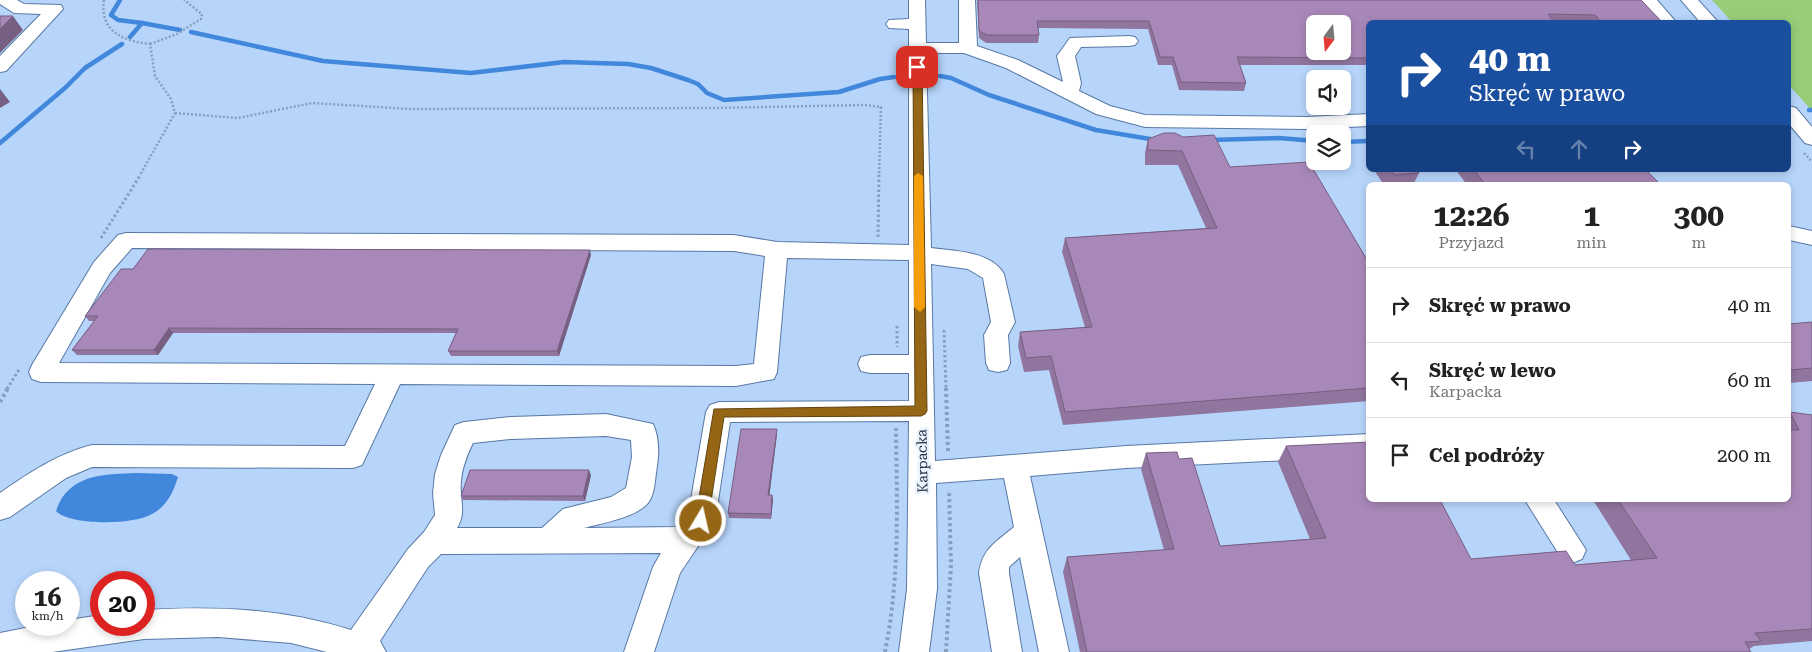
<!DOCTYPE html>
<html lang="pl">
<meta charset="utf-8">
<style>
:root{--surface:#fff;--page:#f6f6f6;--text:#222;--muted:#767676;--line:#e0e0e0}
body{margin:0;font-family:"Roboto Serif",serif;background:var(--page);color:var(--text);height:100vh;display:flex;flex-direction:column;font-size:19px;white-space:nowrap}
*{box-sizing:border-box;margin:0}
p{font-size:16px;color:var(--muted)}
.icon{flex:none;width:28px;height:28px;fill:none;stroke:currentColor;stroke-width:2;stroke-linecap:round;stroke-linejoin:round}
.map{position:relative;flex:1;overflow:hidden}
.panel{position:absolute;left:1366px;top:182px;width:425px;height:320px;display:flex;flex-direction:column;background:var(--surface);border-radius:8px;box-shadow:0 2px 8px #0003}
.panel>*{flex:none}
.guide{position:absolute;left:1366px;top:20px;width:425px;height:152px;border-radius:8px;box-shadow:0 2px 8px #0003;background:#1a4fa0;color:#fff;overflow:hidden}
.needle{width:32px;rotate:196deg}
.buttons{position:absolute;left:1306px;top:15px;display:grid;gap:10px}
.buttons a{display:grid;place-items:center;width:45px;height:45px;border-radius:8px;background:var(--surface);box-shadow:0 2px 8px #0003;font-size:25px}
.speed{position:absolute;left:15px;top:571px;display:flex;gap:10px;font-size:25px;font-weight:700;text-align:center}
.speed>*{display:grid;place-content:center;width:65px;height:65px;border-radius:50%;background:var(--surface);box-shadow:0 2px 8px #0003;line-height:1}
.speed small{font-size:12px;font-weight:400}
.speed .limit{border:8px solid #d22;background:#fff;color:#111}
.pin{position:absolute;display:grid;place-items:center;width:42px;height:42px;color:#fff;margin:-21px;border-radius:10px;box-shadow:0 2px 8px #0006}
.me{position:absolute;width:55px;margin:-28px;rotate:9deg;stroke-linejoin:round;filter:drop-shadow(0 0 4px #0008)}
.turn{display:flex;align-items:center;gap:18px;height:105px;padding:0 20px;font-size:22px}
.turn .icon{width:65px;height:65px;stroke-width:2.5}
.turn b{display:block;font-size:35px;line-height:42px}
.lanes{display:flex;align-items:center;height:48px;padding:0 20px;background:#0003;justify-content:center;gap:25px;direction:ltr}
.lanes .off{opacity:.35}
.eta{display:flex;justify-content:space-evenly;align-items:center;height:85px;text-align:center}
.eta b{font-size:30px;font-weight:700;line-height:35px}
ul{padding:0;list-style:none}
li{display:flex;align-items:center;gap:15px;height:75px;padding:0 20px;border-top:1px solid var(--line)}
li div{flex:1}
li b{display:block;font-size:19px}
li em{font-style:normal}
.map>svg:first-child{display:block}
.green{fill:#97cc78}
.water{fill:#4187db}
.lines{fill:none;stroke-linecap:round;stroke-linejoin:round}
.stream{stroke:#4187db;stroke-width:4.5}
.minor-casing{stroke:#5779a4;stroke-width:2}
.path-far2{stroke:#869fbf;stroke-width:2.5;stroke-dasharray:2 2;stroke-linecap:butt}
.path-far1{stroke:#869fbf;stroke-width:3;stroke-dasharray:2.5 2.5;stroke-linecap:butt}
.path{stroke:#869fbf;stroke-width:4;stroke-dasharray:3 3;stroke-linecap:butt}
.minor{fill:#fff;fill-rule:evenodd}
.wall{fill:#90759e}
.shaded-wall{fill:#765f81}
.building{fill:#a888b8;stroke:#765f81;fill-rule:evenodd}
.route{fill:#956616;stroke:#61420e}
.slow{fill:#f59e0b}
.labels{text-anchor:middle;stroke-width:5;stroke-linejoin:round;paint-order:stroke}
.street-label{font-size:14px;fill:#202f41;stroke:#ecf4fe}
</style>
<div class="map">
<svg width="1812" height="652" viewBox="0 0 1812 652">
<rect width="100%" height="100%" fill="#b7d5fb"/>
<path class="green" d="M1712,0H1812V111L1789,85V22H1732Z"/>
<path class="water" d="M137,473L172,474L178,477C173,493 167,506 152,514C135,525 70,526 56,511C68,474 104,474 137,473Z"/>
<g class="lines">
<g class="stream">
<path d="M120,0L111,15L118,20L142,23L130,37"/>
<path d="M142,23L180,30"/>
<path d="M191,32L323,61L471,73L564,62L628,64L651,68L688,80L698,84L707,93L724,100L839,92L880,79L894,77"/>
<path d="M940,76L951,78L989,95L1096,130L1156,140"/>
<path d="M1809,110H1812"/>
<path d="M1210,140L1279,138L1315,141"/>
<path d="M1342,142L1369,141"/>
<path d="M0,143L65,88L85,68L122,44"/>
</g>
<defs>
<g id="minor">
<path d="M0,0H17L24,4L61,5L63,9L6,71L0,72V56L41,14L14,13L0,4Z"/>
<path d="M909,0H925L926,43H959V0H975L977,46L1018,60L1063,82L1057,56L1070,38L1129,36L1135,37L1138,41L1135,45L1129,46L1081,47L1075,56L1081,83L1079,91L1110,106L1145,115L1306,117L1369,114V126L1306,129L1145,127L1096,114L1006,68L964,53H926L931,248C954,251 991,251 1004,274L1015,322L1008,335L1010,363L1007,370L998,372L989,370L986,363L984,335L991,322L983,278L968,269L931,264L935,461L1126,446L1369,434V456L1126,468L1030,476L1069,652H1039L1020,557L1009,567V573L1022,652H992L979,573C982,549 996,542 1014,527L1004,478L936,483L937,589L929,652H899L907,589L909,421L730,422L715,521L680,573L654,652H624L653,567L661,553L441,554L428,567L380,641L386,652H327L291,643L218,637L144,639L52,652H0V633L40,625H69V620L101,615V625H144V610C215,606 283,608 351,630L408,549L424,532L435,515L433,493L435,474L441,455L455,425L464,422L511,417L606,414L653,424C659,437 659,453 657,466C655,477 655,495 648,503C635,518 602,523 584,528L680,527L688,517L706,412L710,405L719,402L909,401V373H870L861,371L858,364L861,357L870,355H909V260L787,258L777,372L774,379L736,386L400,384L362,465L353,468L92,467L66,478L10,517L0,520V493C29,473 57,454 92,445L345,446L375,384L41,382L32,379L29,372L32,365L94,262L118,235L126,233L734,235L777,242L909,245V29L889,28L886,24L889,20L909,19ZM132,248L734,251L765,256L754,364L736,366L59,363L110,273ZM606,436L631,440L632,457L626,488L611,497L563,509L542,528H457C467,512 459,499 461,481C462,468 467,455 473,443L511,439Z"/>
<path d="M1640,0H1657L1676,22H1658Z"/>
<path d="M1681,0H1698L1718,22H1700Z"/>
<path d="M1789,106L1796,108L1812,127V145L1805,143L1789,124Z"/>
<path d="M1789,226L1812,231V245L1789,240Z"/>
<path d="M1525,500H1554L1586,550L1582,559L1572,563L1562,559Z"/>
</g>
</defs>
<use href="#minor" class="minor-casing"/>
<g class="path-far2">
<path d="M104,0C99,32 124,41 150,44L155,76L171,99L175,113L140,175"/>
<path d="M150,44L177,34L201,19L202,14L184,0"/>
<path d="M175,113L238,118L312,103L411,109L714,108L864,105L881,107L879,175"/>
<path d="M1804,153L1812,162"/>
</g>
<g class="path-far1">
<path d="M878,237L879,174"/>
<path d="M101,238L141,174"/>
<path d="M897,326V347"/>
<path d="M944,330L946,389"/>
<path d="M7,389L20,368"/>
</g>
<g class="path">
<path d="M946,388L948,452"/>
<path d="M0,402L8,388"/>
<path d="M885,652C900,578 897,503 896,428"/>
<path d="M946,652L951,565L949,490"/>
</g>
<use href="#minor" class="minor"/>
</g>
<g class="wall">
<path d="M977,0H1641L1662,22H1369V65H1240L1246,83L1244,91L1179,90L1172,65H1158L1148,29L1038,28L1039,35L1038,43H986L979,38Z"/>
<path d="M1148,139L1230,167L1369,263V401L1063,425L1049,370L1024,372L1018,346L1020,332L1085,327L1062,252L1065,238L1206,228L1178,165H1145V153Z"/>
<path d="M1369,151V162L1366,158Z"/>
<path d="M1374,170H1416L1419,173L1413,185H1384Z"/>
<path d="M1456,170H1646L1661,185H1467Z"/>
<path d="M591,255L559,356H451L448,351L456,333H173L158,355H77L72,350L94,321H89L85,316Z"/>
<path d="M1812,322V381L1789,383V324Z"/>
<path d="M1790,412L1812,415V641L1754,646L1749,649L1751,652H1080L1063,572L1067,557L1164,550L1141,469L1146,453L1179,459L1220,546L1310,539L1278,462L1286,446L1471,559L1575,565L1631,560L1593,500H1789V414Z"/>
<path d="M777,434L769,495H772L773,500L771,519L729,518L728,513Z"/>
<path d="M591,475L585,501L463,500L461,496Z"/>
</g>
<g class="shaded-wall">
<path d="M13,16L23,30L0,53V29Z"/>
<path d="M0,89L10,102L0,108Z"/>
<path d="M590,250L591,255L559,356L557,351Z"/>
<path d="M169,328L173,333L158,355L154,350Z"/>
<path d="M777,429V434L769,499L768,495Z"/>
<path d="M589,470L591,475L585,501L583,496Z"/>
<path d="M772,495L773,500L771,519V514Z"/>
</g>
<g class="building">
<path d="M978,0H1641L1662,22H1601L1595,15L1548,14L1554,22H1369V58L1237,57L1246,83L1181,82L1173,57H1160L1149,21H1037L1039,35H987L979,31ZM1315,24H1342V51H1315Z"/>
<path d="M0,16H13L0,29Z"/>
<path d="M1164,133H1175L1183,137L1214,135L1230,167L1309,162L1369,263V388L1065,412L1051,356L1026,358L1020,332L1092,327L1065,238L1217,228L1182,151L1148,150V139Z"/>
<path d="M1390,170H1416L1419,173L1394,175Z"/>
<path d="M1474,170H1646L1661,185H1486Z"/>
<path d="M148,249L590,250L557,351H448L458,329L169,328L154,350H72L98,316H85L121,269H133Z"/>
<path d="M1812,322V368L1789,370V324Z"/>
<path d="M1790,412L1812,415V629L1755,633L1761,641L1745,642L1751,652H1087L1067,557L1174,549L1146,453L1177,452L1179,459L1192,458L1220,546L1326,538L1286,446L1369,442V500H1440L1471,559L1566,551L1575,565L1657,558L1618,500H1789V430H1799Z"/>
<path d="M741,429H777L768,495H772L771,514L728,513Z"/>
<path d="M470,470H589L583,496H461Z"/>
</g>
<path class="route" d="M917,64L922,67L927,411L925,414L921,416L724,417L708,521L706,525L701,527L697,525L695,521L714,409L915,406L913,67Z"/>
<path class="slow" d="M918,173L923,176L925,307L920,312L914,307V176Z"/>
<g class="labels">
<g class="street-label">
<text transform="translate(922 461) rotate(-91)" y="5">Karpacka</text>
</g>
</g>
</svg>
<div class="buttons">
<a><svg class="needle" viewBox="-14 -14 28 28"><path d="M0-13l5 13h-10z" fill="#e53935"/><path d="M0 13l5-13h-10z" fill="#767676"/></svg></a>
<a><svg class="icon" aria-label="sound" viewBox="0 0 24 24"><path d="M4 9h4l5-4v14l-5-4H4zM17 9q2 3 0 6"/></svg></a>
<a><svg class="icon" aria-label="layers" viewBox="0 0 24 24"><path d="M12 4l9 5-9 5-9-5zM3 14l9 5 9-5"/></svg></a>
</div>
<div class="speed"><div>16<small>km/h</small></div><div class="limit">20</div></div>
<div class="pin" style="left:917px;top:67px;background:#d93025"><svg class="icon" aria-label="arrive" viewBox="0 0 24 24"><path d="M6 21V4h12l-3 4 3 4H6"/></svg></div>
<svg class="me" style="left:701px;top:521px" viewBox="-20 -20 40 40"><circle r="17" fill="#956616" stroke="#fff" stroke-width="3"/><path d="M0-11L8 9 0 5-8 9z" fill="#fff"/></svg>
<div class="guide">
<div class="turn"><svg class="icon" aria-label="right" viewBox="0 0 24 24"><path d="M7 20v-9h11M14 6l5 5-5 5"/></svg><div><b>40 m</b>Skręć w prawo</div></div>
<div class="lanes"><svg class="icon off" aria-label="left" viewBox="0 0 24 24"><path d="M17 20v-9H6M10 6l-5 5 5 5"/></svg><svg class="icon off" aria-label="ahead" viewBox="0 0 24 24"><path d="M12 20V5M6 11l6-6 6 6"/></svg><svg class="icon" aria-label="right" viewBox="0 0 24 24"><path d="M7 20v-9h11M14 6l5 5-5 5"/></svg></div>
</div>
<section class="panel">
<div class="eta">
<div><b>12:26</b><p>Przyjazd</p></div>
<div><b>1</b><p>min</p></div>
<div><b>300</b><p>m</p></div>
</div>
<ul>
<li><svg class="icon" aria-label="right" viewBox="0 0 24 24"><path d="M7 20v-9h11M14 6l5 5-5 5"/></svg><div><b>Skręć w prawo</b></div><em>40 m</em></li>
<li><svg class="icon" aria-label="left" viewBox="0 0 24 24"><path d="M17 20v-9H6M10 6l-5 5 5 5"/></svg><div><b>Skręć w lewo</b><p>Karpacka</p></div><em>60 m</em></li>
<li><svg class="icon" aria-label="arrive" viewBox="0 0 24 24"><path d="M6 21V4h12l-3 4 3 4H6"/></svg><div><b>Cel podróży</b></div><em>200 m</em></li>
</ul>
</section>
</div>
